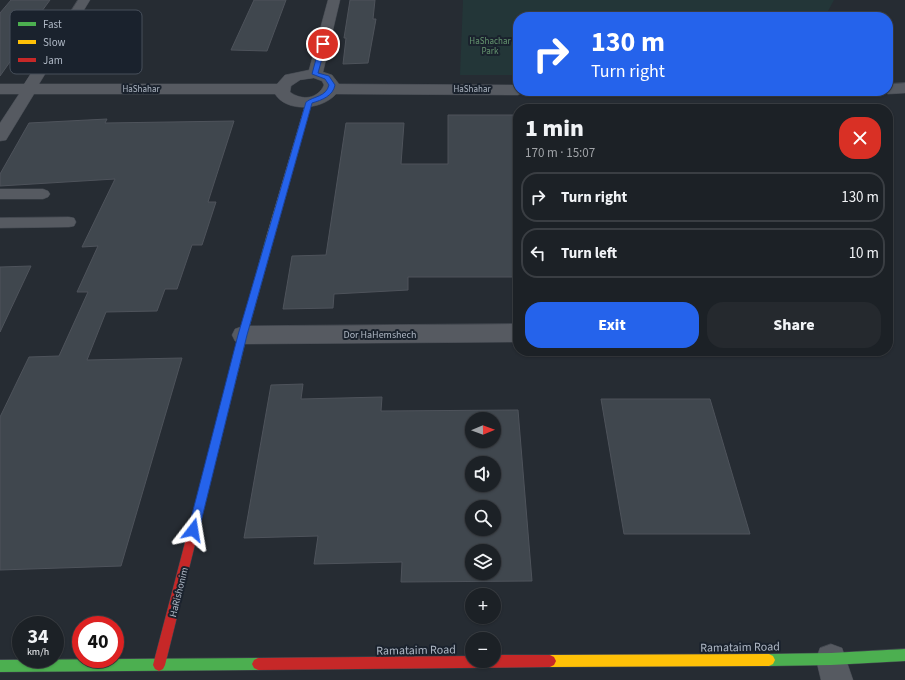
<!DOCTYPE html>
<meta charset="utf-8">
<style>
:root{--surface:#1c2126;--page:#25292e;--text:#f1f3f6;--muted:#a0a3a7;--line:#3a3e43;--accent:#2563eb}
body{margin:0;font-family:"Source Sans 3",sans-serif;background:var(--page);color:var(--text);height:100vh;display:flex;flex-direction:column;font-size:15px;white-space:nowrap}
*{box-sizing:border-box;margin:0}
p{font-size:13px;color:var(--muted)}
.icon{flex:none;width:22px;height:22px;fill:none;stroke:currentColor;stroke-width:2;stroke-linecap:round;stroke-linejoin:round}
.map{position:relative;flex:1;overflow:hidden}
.panel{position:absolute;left:513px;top:104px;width:380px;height:252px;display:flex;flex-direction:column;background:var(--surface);border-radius:16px;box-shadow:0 1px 3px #0004,0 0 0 1px var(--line)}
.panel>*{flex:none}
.banner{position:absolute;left:513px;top:12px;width:380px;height:84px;border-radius:16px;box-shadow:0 1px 3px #0004,0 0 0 1px var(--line);background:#2563eb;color:#fff;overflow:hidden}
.needle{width:26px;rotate:89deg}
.controls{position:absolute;left:465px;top:412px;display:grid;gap:8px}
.controls a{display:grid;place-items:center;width:36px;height:36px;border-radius:50%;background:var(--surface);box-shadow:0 1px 3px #0004,0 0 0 1px var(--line);font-size:20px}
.speed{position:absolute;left:12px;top:616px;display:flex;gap:8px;font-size:20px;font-weight:700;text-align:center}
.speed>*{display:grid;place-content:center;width:52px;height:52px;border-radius:50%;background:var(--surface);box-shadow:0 1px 3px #0004,0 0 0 1px var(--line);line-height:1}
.speed small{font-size:10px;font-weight:400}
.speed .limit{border:6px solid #d22;background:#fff;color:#111}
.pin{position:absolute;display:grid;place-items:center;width:34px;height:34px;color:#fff;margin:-17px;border:2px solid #fff;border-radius:50%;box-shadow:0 1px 4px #0007}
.me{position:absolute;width:44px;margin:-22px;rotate:14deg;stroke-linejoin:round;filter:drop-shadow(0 0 3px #0008)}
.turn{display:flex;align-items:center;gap:14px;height:84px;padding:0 12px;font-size:18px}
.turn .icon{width:52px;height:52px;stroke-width:2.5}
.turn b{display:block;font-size:28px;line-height:34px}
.round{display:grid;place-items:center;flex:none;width:42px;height:42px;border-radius:16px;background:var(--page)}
.headline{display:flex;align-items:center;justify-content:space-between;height:68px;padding:0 12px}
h1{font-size:24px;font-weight:800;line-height:30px}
.cta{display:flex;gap:8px;margin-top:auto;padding:8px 12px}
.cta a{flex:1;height:46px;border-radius:16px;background:var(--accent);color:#fff;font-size:16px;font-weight:800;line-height:46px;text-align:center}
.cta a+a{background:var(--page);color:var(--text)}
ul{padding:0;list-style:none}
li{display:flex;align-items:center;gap:12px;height:50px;margin:0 8px 6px;padding:0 4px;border:2px solid var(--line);border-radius:16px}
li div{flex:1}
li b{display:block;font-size:15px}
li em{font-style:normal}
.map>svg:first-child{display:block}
.green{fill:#233638}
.building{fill:#40474e;stroke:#4e535b;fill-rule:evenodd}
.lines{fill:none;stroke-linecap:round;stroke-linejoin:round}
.lane-casing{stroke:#434850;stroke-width:1}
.street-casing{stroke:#434850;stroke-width:1}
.fast-casing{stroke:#434850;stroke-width:1}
.slow-casing{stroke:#434850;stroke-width:1}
.jam-casing{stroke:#434850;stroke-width:1}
.lane{fill:#565a61;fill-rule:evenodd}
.street{fill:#565a61;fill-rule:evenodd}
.fast{fill:#4caf50;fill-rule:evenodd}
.slow{fill:#ffc107;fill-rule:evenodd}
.jam{fill:#c62828;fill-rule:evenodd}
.route{fill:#2563eb;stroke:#184099}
.labels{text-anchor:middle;stroke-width:4;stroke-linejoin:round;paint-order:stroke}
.far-park-label{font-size:9px;fill:#669670;stroke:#1a222d}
.far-street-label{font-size:9px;fill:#afb8c5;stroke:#1a222d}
.street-label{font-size:10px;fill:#afb8c5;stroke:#1a222d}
.near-street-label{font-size:12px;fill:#afb8c5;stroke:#1a222d}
.key{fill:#1a222d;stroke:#474f5b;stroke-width:1}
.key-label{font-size:11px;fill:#afb8c5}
</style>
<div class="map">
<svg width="905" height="680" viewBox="0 0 905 680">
<rect width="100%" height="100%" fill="#262c33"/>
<path class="green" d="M463,0H834L827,13L834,15L833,17H518V75H460Z"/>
<g class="building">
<path d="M11,0H50L39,15H43L0,76V13Z"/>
<path d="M254,0H286L267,51L231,50Z"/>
<path d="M350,0H375L373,19H376L368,63L343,64L346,38H344Z"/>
<path d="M448,115H518V277H408V290L334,294L333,308L283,309L292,256L326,255L346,123H404L401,164H448Z"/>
<path d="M107,119L105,123L234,121L208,202H216L202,245H192L177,289H165L157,311L106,312L87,360L182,358L121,566L0,570V417L29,357L59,356L88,292H77L98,246L82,247L115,179L0,186V174L29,123Z"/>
<path d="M31,266L0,332V267Z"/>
<path d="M303,384L301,399L382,397L381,411L518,410L532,581L401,582L402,562L314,564L318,536L244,538L271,385ZM472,419H494V441H472ZM472,463H494V485H472ZM472,507H494V529H472ZM472,551H494V573H472Z"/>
<path d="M601,399H710L750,534H624Z"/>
</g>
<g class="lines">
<defs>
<g id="lane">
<path d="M0,189H43L48,191L50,194L48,197L43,199H0Z"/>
<path d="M69,217L74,218L76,222L74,226L69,227L0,228V218Z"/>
</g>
<g id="street">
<path d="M78,0H90L39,84H277L285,75L309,70L328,0H340L323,72L332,75L339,84L518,85V91H525L518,95L336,94C322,110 287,113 275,94H34L6,140L0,141V123L19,94H0V84H24ZM314,78L322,81L324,85C318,99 302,101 290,92L291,86L300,80Z"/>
<path d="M905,83V93L888,94L882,91H888V84Z"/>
<path d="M518,324V342L243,344L235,341L232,335L235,329L243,326Z"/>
<path d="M831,644L842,648L853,680H821L816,659L820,648Z"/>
</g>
<g id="fast">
<path d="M270,235L274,238L247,335L202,516L201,520L197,521L193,520L192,516L239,335L266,238Z"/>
<path d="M905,649V661L831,665L769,666L765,664L763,660L765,656L769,654L831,653Z"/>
<path d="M258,658L262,660L264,664L262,668L258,670L0,672V660Z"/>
</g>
<g id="slow">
<path d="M309,100L312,102L274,238L270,241L266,238L306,102Z"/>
<path d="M769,654L773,656L775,660L773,664L769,666L550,667L546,665L544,661L546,657L550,655Z"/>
</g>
<g id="jam">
<path d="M197,511L201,512L202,516L165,665L163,669L159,671L155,669L153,665L192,516L193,512Z"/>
<path d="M494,655H550L554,657L556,661L554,665L550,667L258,670L254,668L252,664L254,660L258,658L472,656V661H494Z"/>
</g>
</defs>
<use href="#lane" class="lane-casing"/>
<use href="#street" class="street-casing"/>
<use href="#fast" class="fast-casing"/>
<use href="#slow" class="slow-casing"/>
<use href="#jam" class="jam-casing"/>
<use href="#lane" class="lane"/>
<use href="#street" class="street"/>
<use href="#fast" class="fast"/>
<use href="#slow" class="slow"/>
<use href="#jam" class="jam"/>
</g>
<path class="route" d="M323,42L326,44L318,73L329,76L335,85C333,96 322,100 312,103L247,335L199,530L197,534L193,536L189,534L188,530L238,335L306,102C314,96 326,97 329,85L325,79L312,74L320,44Z"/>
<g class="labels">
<g class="far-park-label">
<text x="490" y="44">HaShachar<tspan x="490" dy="10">Park</tspan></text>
</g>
<g class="far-street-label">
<text x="141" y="92">HaShahar</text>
<text x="472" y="92">HaShahar</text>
</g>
<g class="street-label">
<text x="380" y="338">Dor HaHemshech</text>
<text transform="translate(178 592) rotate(-76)" y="4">HaRishonim</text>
</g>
<g class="near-street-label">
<text transform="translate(740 647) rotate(-1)" y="4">Ramataim Road</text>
<text transform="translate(416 650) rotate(-1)" y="4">Ramataim Road</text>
</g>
</g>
<rect x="10" y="10" width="132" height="64" rx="6" class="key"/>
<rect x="18" y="22" width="18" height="4" fill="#4caf50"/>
<rect x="18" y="40" width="18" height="4" fill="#ffc107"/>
<rect x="18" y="58" width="18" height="4" fill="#c62828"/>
<g class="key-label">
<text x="43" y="28">Fast</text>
<text x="43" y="46">Slow</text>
<text x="43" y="64">Jam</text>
</g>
</svg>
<div class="controls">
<a><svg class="needle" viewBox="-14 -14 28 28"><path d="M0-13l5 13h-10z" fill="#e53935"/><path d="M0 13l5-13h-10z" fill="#a0a3a7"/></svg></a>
<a><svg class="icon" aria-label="sound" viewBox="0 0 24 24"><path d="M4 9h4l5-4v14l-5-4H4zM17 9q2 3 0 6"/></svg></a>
<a><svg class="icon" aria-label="search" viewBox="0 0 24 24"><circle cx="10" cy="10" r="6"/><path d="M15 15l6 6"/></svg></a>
<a><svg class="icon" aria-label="layers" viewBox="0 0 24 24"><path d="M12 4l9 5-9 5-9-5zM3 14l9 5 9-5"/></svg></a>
<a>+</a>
<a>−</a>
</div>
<div class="speed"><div>34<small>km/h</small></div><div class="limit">40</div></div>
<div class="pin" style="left:323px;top:44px;background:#d93025"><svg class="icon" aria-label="arrive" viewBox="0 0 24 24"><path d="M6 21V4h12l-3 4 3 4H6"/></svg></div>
<svg class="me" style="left:193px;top:530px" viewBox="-20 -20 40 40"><path d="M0-17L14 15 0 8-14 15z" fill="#2563eb" stroke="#fff" stroke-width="4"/></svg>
<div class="banner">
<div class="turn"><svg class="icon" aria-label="right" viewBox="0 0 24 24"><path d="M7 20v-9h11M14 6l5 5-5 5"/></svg><div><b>130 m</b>Turn right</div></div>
</div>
<section class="panel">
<div class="headline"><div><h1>1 min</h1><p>170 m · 15:07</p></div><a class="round" style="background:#d93025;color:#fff"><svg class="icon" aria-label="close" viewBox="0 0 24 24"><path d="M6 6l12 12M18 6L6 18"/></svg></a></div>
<ul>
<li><svg class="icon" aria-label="right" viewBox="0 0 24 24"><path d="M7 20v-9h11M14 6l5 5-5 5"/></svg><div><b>Turn right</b></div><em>130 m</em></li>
<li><svg class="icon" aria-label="left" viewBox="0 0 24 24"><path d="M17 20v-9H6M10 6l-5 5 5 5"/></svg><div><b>Turn left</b></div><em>10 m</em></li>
</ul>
<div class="cta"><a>Exit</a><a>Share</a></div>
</section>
</div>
